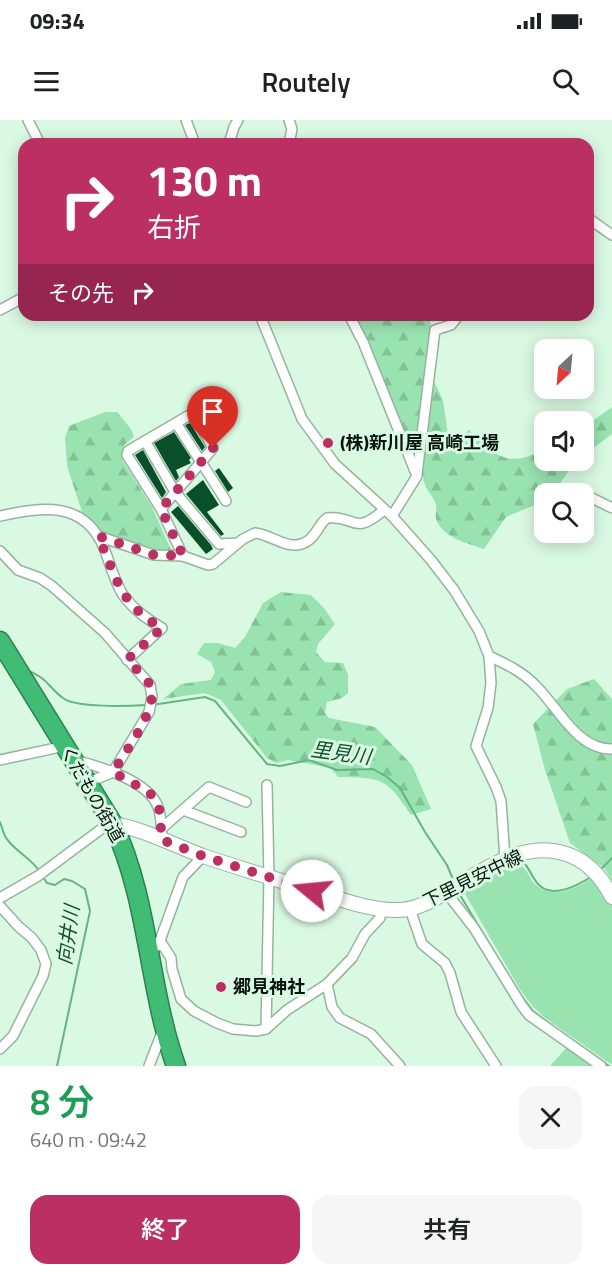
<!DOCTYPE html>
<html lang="ja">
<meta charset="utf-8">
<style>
:root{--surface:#fff;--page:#f6f6f6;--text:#202124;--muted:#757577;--accent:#bc2f63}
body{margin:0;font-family:"Titillium Web","Noto Sans JP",sans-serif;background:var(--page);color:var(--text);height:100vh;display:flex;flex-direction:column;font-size:22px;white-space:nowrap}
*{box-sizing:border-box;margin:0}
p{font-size:20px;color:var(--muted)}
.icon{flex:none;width:33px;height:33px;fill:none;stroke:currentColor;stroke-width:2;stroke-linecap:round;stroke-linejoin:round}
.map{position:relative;height:946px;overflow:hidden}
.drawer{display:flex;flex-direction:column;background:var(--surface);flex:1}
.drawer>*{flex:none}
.top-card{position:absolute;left:18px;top:18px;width:576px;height:183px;border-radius:18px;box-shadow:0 3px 15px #0003;background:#bc2f63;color:#fff;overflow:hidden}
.needle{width:39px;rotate:206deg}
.fabs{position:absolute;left:534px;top:219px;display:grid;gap:12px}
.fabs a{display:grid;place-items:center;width:60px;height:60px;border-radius:12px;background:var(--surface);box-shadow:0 3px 15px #0003;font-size:30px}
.pin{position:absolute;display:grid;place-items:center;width:51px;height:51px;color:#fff;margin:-62px -26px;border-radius:50% 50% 50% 0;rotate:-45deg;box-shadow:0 0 6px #0007}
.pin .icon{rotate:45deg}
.me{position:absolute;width:66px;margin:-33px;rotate:287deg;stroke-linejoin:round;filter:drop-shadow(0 0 4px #0008)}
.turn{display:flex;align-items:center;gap:21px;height:126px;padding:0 30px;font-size:27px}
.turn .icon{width:78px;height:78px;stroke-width:2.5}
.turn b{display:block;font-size:42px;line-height:51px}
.then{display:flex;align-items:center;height:57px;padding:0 30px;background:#0003;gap:12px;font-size:22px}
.round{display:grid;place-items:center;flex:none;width:63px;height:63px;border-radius:18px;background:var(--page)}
.summary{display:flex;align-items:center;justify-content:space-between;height:102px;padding:0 30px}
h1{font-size:36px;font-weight:600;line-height:45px;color:#1e9e55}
.action{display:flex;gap:12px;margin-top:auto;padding:12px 30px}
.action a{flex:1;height:69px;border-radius:18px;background:var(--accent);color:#fff;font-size:24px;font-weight:600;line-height:69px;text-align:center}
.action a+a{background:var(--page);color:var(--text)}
.status{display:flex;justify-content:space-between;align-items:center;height:42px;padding:0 30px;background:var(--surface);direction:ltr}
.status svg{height:16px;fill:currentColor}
header{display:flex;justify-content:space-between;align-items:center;height:78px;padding:0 30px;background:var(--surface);font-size:27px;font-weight:600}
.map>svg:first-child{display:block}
.green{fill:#99e3b0}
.forest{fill:url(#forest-firs)}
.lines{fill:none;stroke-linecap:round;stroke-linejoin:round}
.stream{stroke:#63b680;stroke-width:2}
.building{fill:#084f2a}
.street-casing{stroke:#96b39e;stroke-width:12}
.secondary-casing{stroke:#96b39e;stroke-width:16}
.highway-casing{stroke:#2d8150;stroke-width:21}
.street{stroke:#fff;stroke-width:9}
.secondary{stroke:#fff;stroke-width:14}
.highway{stroke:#41bc74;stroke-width:18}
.route{stroke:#bc2f63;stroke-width:10;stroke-dasharray:0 18}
.poi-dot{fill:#bc2f63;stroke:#daf9e3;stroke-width:2}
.labels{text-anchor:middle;stroke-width:6;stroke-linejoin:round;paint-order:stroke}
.poi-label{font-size:18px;font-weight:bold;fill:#09140c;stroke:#daf9e3;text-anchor:start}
.street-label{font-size:18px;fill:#09140c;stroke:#daf9e3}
.water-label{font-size:20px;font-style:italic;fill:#15522f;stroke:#daf9e3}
</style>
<div class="status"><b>09:34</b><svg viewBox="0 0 49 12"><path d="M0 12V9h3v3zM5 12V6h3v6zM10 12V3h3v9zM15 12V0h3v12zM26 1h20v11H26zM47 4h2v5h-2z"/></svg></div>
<header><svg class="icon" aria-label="menu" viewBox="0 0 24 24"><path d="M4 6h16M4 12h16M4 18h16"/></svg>Routely<svg class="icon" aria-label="search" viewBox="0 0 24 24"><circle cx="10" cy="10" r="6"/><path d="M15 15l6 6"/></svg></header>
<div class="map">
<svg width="612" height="946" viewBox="0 0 612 946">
<defs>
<pattern id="forest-firs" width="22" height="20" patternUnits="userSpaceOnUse" patternTransform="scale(1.5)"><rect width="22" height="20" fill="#99e3b0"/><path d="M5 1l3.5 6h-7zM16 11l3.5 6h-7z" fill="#82c296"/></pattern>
</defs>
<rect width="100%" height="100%" fill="#daf9e3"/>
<g class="green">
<path d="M520,745C527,749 529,757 534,763C550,781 576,769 591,758L612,784V945L545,898L533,887L519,868L464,772L499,751Z"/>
<path d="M568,926L596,946H550Z"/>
</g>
<g class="forest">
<path d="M353,195H431L429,228L432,257L443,280L448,315L459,318L469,310C494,336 509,349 544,329V340L576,341L553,373L544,374V381L506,397L484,429C467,423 443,418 436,399C435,395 437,390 436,385C433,373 424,372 423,354L369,226Z"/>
<path d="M612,287V314L584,335V307Z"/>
<path d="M105,292H117L131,309L134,317L124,325L123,341L152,387L172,432L152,433L102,413L83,395L67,346L65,318L69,306Z"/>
<path d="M281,472L311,475L324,488L335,504L318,524L316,532L325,542L343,543L348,555V573L342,578L327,582L325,593L329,598L375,607L412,645L431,689L411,695C386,657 382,658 338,657L331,648L288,640L276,643L267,638L221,580L205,573L163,579L181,564L211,560L215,552L211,542L197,534L204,523H218L235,528L245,517L263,483Z"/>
<path d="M594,559L612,579V761L604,748L570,723L545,650L533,604L567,569Z"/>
</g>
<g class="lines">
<g class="stream">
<path d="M26,550C47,557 48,567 63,578C75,588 129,586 146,585"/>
<path d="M152,585L205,577L215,581L267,644L280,646L309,640L337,650L373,649L387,657L400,668L425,712L447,745L454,762"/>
<path d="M0,702C2,707 3,712 5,716C12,730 31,737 40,752"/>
<path d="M516,744H525C530,750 533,759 539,765C553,779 579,765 592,756"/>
<path d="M599,751L612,738"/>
<path d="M43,757L47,763L55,765L64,759L72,761L85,769L90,791L57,946"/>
<path d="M457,770L514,865"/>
<path d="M517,870L533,891L560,912"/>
<path d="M589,932L609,946"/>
</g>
</g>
<g class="building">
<path d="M190,303L205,327L202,331L185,305Z"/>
<path d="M174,312L191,338L189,340L191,343L176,350L179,357L176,361L154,323Z"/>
<path d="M143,330L166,372L162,378L135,335Z"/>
<path d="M219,348L233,368L228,372L215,351Z"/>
<path d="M203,360L219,385L207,392L224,414L221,416L186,374Z"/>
<path d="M178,386L211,425L213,429L206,434L171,392Z"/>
</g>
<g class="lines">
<defs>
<g id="street">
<path d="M28,0L40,24"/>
<path d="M186,0L195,24"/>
<path d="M289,0L292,9L289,24"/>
<path d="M229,24L234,7L238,0"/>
<path d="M588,98L612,115"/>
<path d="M0,190L24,177"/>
<path d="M260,195L302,299L335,344L392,396L431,440L454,470L479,511L489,536L491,563L488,588L476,626L496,667L501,681L505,739"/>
<path d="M349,195L363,222L417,356L392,396"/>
<path d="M176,303L226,381"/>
<path d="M145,321L175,372L219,424L238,423"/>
<path d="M417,354L435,210L451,205L459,195"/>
<path d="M567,374L574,370L583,374"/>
<path d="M584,374L612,388"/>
<path d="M161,389L213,328L193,293L128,331L127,335L161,389L183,436"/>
<path d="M0,396C42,387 84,380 104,428C110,443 114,461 123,475C134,490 147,499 162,508L127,540"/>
<path d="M98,416L154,435L183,436L208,445L213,444L243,419L255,413C274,415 291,434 309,420C317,414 319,404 327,398C357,395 352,417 384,390"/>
<path d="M0,431L18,450L40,458L52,466L105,513L150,565L152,577L149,592L113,652L87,663"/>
<path d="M489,536C506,544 523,552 536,566C558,587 577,630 612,629"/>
<path d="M0,640L65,626"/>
<path d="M74,640C99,646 149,661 158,687C162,697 161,710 162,720"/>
<path d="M183,690L241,712"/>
<path d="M161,709L209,667L246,682"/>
<path d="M446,772L474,808L522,886L529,895L601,946"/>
<path d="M0,778L38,756L108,704H113"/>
<path d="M0,786L18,806L32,818L41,830L46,844L43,856L13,916L0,929"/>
<path d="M410,789L422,824L445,843L450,853L461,892L496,946"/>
<path d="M160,821L171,838L172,849L181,879L194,891L217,903L233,909L256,911L266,909L287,890L327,864L352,838L365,814L380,798V789"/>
<path d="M158,826L183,757L203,736"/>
<path d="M327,864L332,887L340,898L371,914L400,946"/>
<path d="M266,909L269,757L267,665"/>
<path d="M149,946L163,910"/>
</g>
<path id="secondary" d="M113,704C144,709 173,725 203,736C242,749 281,761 320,773C346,781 372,791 400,790C418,789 431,781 446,772C481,752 521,721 563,733C586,739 601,756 612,777"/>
<path id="highway" d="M0,521L113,704C149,780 148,867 176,946"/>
</defs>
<use href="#street" class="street-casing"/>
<use href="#secondary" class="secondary-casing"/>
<use href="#highway" class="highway-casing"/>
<use href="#street" class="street"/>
<use href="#secondary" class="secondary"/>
<use href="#highway" class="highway"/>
</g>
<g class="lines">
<path class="route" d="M213,328L161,389L183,436L154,435L98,416C117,458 119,484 162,508L127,540C134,548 148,558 151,568C158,589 124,634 113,652L150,673L159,687L162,720L203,736L312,771"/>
</g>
<g class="poi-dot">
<circle cx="328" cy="323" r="6"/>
<circle cx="221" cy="867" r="6"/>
</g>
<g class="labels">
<g class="poi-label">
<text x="340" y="329">(株)新川屋 高崎工場</text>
<text x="233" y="873">郷見神社</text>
</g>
<g class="street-label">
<text transform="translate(92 674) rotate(60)" y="6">くだもの街道</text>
<text transform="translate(473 759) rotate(-26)" y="6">下里見安中線</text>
</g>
<g class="water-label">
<text transform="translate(341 633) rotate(8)" y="7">里見川</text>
<text transform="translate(68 815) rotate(-82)" y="7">向井川</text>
</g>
</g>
</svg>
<div class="fabs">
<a><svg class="needle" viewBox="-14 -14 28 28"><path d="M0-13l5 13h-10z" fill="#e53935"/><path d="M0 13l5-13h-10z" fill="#757577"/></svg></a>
<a><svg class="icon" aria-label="sound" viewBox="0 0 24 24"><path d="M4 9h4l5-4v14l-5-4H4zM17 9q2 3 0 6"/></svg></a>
<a><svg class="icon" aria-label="search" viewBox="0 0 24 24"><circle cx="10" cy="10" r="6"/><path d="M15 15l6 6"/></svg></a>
</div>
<div class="pin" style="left:213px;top:328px;background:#d93025"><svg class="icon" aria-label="arrive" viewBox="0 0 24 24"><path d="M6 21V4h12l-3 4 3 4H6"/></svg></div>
<svg class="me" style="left:312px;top:771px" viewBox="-20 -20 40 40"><circle r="19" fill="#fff"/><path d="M0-13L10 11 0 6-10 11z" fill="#bc2f63"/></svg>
<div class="top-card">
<div class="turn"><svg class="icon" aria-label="right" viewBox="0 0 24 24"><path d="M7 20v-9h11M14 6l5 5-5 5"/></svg><div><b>130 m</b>右折</div></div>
<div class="then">その先<svg class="icon" aria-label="right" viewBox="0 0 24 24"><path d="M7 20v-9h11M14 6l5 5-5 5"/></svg></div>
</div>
</div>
<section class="drawer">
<div class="summary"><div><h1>8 分</h1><p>640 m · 09:42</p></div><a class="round"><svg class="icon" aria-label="close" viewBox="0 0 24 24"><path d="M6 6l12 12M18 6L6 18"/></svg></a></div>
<div class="action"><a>終了</a><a>共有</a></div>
</section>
